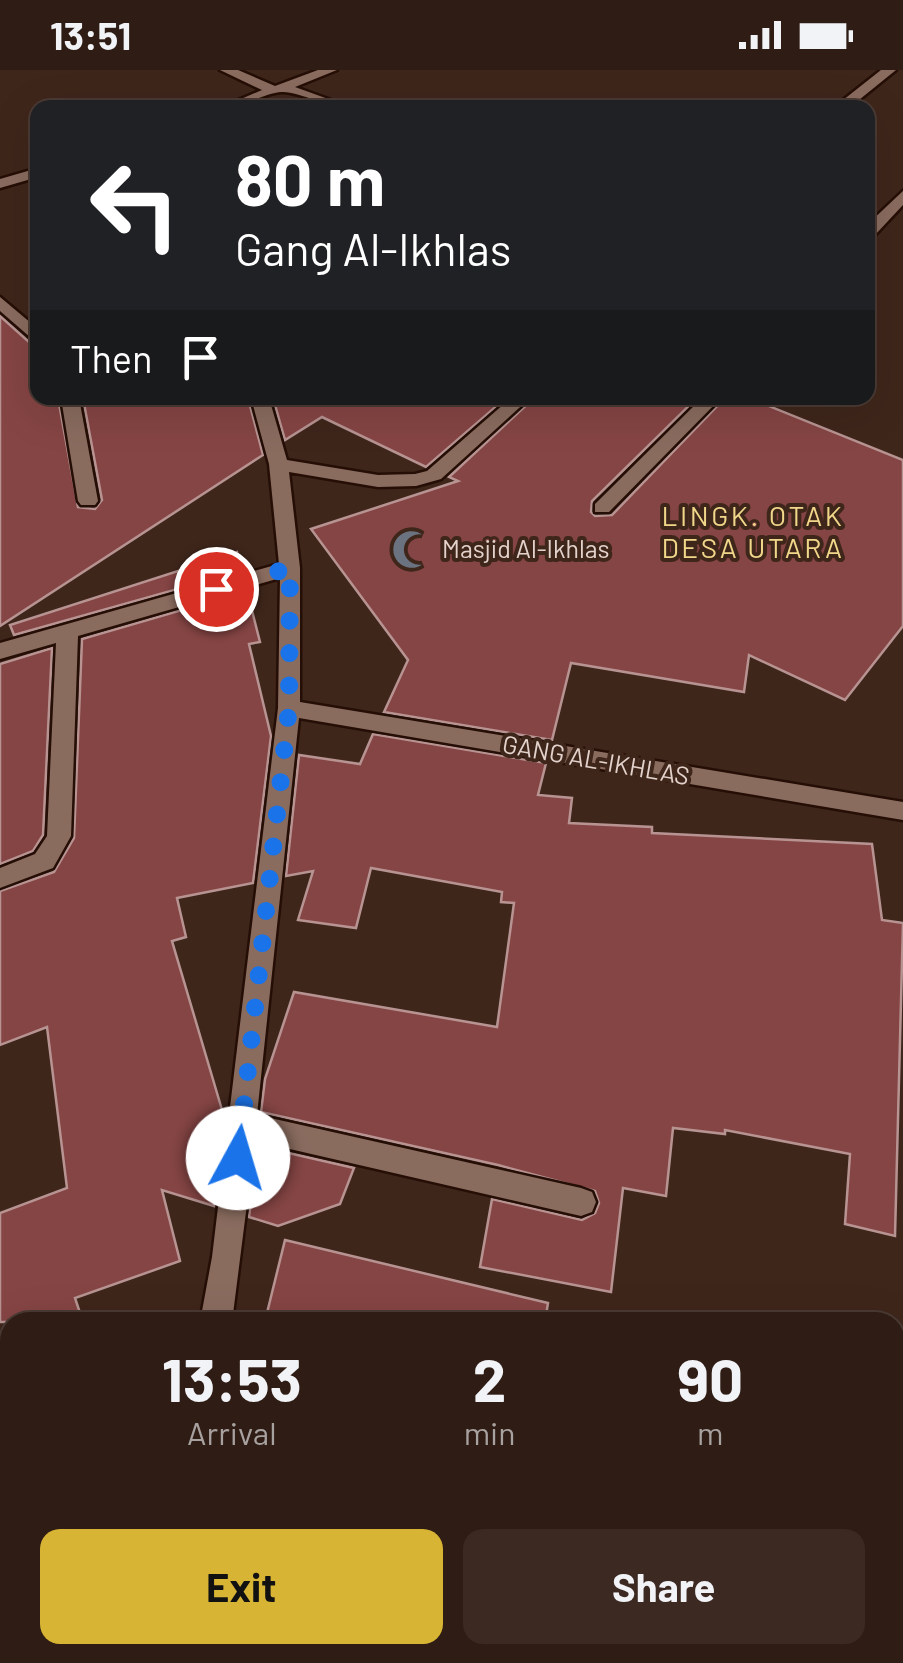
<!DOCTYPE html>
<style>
:root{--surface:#2f1c14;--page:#3b2922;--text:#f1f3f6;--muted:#a7a1a0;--line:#4a3a34;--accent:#d8b434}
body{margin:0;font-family:Barlow,sans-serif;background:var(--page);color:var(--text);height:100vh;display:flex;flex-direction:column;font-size:38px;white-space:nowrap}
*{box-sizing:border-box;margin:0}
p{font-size:32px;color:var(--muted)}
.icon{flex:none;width:55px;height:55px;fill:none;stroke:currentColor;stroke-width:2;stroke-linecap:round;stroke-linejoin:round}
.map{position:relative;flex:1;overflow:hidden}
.details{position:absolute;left:0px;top:1242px;width:905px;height:352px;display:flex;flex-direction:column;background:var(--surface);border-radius:30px 30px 0 0;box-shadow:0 10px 40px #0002,0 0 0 2px var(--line)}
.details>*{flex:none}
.guide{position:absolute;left:30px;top:30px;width:845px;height:305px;border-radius:20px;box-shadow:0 10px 40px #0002,0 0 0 2px var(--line);background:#202124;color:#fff;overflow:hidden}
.pin{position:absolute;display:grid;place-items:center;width:85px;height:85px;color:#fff;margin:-42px;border:5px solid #fff;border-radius:50%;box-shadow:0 2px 10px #0007}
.me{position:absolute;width:110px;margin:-55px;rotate:6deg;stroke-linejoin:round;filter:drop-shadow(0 0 8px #0008)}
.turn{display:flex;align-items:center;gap:35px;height:210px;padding:0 40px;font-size:45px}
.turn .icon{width:130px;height:130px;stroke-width:2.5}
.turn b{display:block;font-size:70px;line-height:85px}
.then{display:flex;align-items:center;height:95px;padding:0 40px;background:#0003;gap:20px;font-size:38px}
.eta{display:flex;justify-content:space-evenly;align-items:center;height:170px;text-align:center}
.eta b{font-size:60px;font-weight:700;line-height:70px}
.action{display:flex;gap:20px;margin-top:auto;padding:20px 40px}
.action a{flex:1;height:115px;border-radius:20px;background:var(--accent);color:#111;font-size:40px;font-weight:700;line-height:115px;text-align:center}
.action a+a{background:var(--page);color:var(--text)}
.status{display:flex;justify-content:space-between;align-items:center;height:70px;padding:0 50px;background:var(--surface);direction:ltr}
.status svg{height:28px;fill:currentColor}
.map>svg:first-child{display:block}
.building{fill:#854544;stroke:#b79492;stroke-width:2.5}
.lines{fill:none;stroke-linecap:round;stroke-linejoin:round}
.lane-casing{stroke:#250e05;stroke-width:5}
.street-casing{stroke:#250e05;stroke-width:5}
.lane{fill:#8a6c5f;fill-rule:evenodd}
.street{fill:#8a6c5f;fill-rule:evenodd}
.route{stroke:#1a73e8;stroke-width:18;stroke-dasharray:0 32.4}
.labels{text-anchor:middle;stroke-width:8;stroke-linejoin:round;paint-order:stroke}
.poi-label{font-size:25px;fill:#e4d3cc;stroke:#3f261b;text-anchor:start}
.street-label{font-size:25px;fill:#e4d3cc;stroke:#3f261b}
.neighbourhood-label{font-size:28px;letter-spacing:2.5px;fill:#f0d78a;stroke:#3f261b}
</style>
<div class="status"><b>13:51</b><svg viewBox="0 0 49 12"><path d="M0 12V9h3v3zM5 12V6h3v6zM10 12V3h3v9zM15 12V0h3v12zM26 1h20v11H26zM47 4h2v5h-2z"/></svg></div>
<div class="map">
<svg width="903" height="1593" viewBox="0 0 903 1593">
<rect width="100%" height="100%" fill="#3f261b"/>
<g class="building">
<path d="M0,246L38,280V328H58L78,437L95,439L102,430L83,328H248L263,385L0,556Z"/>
<path d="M273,328H506L426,397L322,347L285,370Z"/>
<path d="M534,328H697L592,431L591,442L595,446L612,445L725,328H749L903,390V556L845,630L749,585L744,622L571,593L552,670L384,642L408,590L311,459L458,411L449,407Z"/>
<path d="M237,482L242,501L14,565L10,555Z"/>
<path d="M247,521L260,572L249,574L271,666L253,813L177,828L186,867L172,871L225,1050L214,1136L162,1120L180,1191L75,1228L83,1252H0V1143L67,1118L47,957L0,975V821L54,802L74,768L82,569Z"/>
<path d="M52,578L43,765L33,781L0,794V594Z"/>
<path d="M373,664L546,693L538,725L572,728L569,753L652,757V763L872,774L882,850L903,853L895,1166L845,1154L850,1084L725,1060V1064L673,1058L666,1126L623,1118L611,1222L480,1197L492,1129L582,1150L595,1143L599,1133L595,1121L498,1095L261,1042L265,1009L294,922L497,957L514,833L501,832L502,822L371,798L356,858L298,850L313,801L286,806L299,685L360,694Z"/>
<path d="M258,1076L354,1098L340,1134L278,1156L249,1147Z"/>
<path d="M285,1170L548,1233L545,1252H331L267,1243Z"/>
</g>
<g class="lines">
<defs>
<g id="lane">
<path d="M0,227L38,259V274L0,241Z"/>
<path d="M61,328H79L98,431L95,435H81L78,431Z"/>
</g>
<g id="street">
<path d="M220,0H238L275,16L318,0H337L295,17L353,38C327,38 298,21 282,22C262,23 245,38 220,38L262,20Z"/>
<path d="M881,0H896L849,38H833Z"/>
<path d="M38,98V107L0,118V109Z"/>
<path d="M903,121V135L874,166L868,168V154Z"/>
<path d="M251,328H269L287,390L378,405L415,404L427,401L511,328H530L441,409L416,416L378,417L289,402L300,498V632L903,732V750L299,648L257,1045L581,1118L592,1122L596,1132L592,1142L581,1146L255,1071L232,1252H200L212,1187L278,638L280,508L78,566L71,766L53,798L0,818V798L35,784L47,766L56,573L0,589V573L279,494L269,394Z"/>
<path d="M702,328H721L609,442H595V434Z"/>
<path d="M118,1585H154L152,1593H116Z"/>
</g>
</defs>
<use href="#lane" class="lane-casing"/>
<use href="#street" class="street-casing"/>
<use href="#lane" class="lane"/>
<use href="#street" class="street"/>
</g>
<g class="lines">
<path class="route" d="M216,519L290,498L289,638L238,1088"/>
</g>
<defs>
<symbol id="mosque-bare" viewBox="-9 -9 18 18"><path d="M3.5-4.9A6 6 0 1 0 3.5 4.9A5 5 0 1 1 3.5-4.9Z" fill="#6b7280" stroke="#3f261b" stroke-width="2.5" paint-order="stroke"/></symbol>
</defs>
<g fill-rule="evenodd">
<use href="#mosque-bare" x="384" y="452" width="55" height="55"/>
</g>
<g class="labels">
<g class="poi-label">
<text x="442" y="488">Masjid Al-Ikhlas</text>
</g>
<g class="street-label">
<text transform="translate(596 690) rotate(10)" y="9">GANG AL-IKHLAS</text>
</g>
<g class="neighbourhood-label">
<text x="753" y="456">LINGK. OTAK<tspan x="753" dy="32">DESA UTARA</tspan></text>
</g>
</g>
</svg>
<div class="pin" style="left:216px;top:519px;background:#d93025"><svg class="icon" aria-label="arrive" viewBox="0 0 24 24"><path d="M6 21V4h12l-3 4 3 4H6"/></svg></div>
<svg class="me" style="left:238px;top:1088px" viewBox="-20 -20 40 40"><circle r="19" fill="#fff"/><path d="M0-13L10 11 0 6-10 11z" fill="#1a73e8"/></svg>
<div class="guide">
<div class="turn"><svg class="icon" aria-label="left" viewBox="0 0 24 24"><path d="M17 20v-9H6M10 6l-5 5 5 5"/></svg><div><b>80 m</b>Gang Al-Ikhlas</div></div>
<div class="then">Then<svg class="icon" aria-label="arrive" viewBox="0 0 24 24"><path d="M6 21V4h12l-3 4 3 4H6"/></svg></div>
</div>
<section class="details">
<div class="eta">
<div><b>13:53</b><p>Arrival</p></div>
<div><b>2</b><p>min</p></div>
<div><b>90</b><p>m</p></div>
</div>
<div class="action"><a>Exit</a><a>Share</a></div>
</section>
</div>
